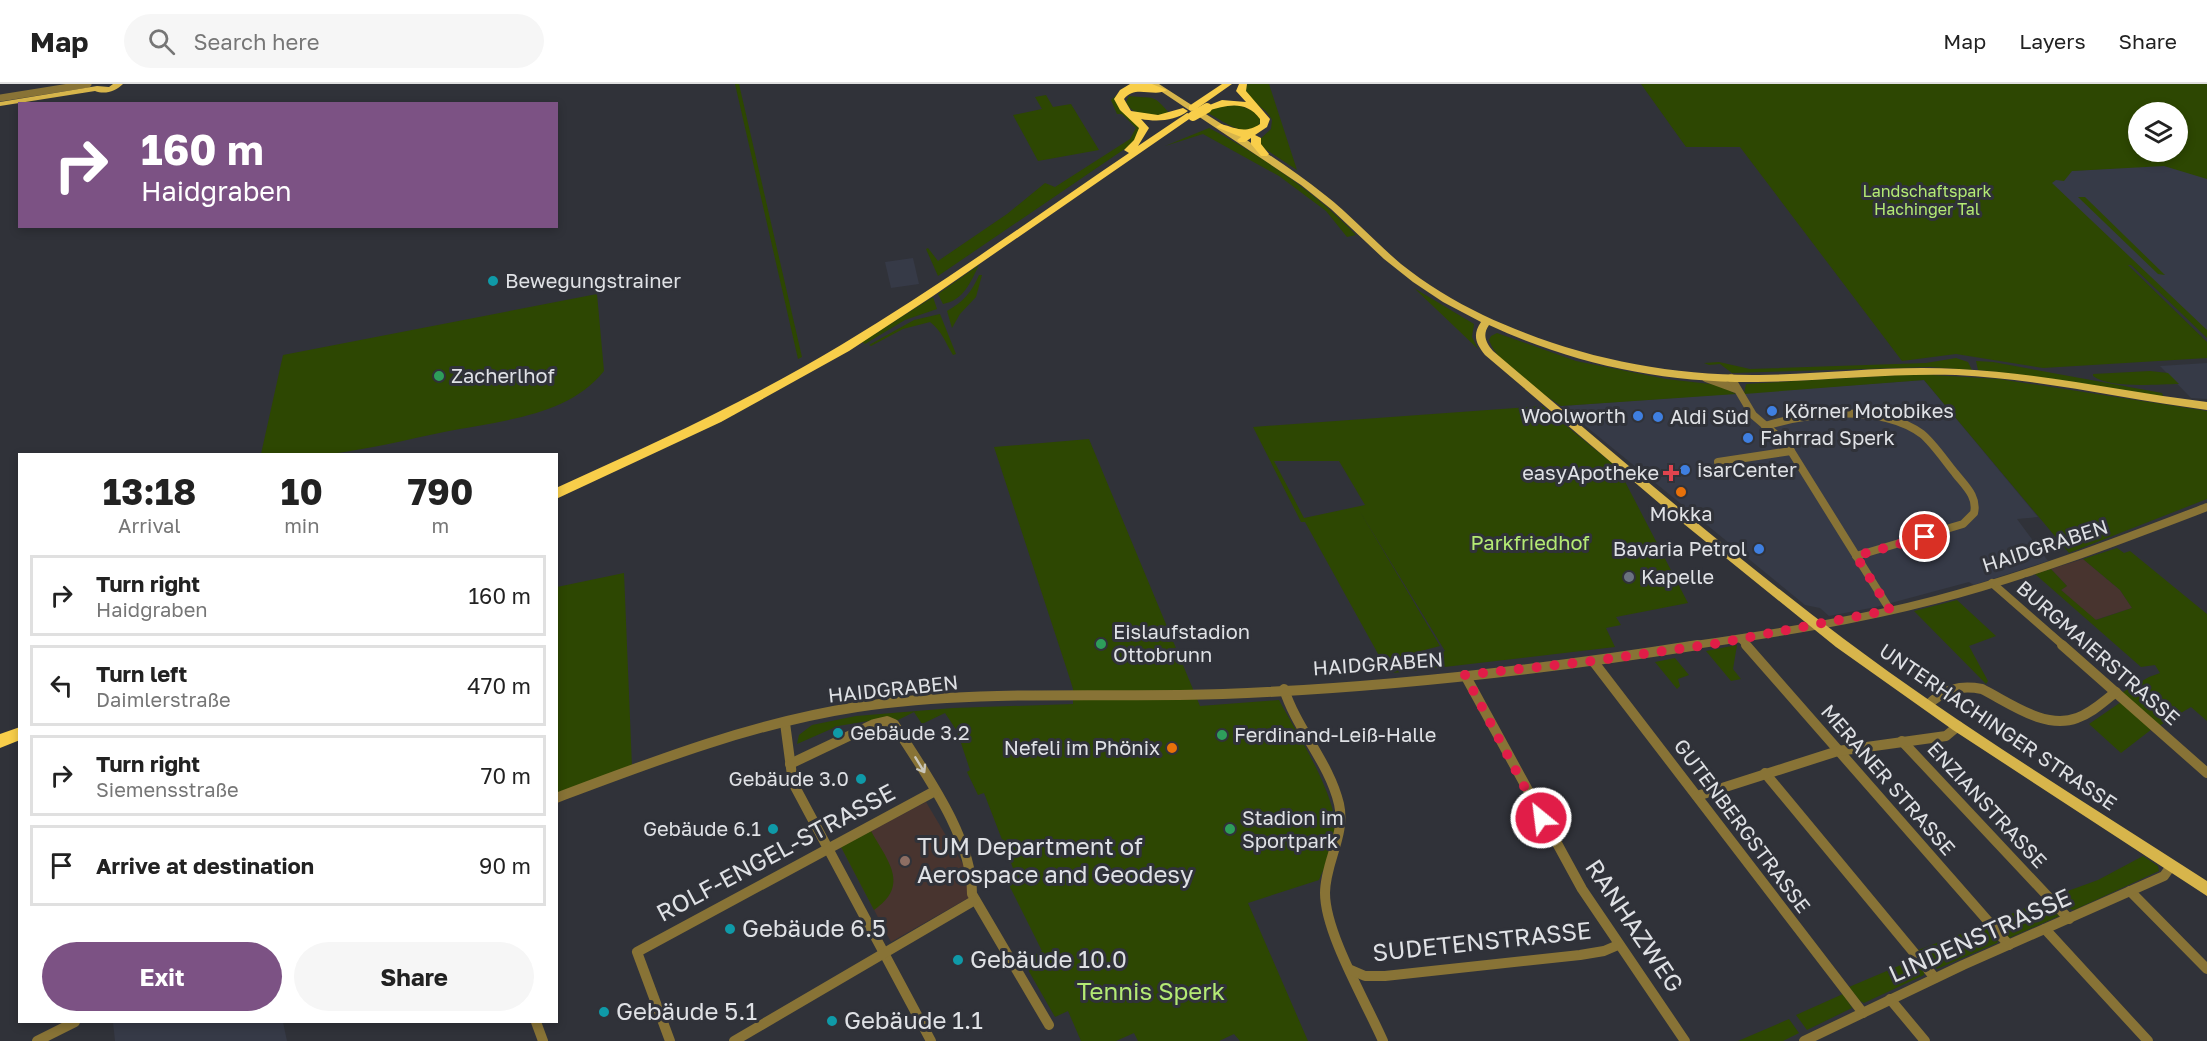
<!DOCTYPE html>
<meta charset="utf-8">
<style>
:root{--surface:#fff;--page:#f6f6f6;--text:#222;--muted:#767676;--line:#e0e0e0;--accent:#7c5284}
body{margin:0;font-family:"Golos Text",sans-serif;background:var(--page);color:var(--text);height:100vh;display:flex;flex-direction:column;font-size:22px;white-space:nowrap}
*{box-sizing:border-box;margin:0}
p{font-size:20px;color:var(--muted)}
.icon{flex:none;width:33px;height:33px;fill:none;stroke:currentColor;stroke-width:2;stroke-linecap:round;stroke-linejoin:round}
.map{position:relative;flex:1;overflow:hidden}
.side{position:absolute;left:18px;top:369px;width:540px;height:570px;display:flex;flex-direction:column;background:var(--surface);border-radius:0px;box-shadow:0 3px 9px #0003}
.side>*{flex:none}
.hud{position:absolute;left:18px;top:18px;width:540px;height:126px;border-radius:0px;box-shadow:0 3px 9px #0003;background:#7c5284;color:#fff;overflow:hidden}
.fabs{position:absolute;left:2128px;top:18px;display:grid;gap:12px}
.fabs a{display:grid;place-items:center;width:60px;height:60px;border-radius:50%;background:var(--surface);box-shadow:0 3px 9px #0003;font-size:30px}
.pin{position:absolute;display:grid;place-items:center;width:51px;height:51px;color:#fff;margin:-26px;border:3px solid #fff;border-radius:50%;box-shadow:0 2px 6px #0007}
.me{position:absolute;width:66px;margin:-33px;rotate:331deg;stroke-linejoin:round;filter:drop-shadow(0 0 4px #0008)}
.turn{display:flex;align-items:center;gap:21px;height:126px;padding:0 24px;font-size:27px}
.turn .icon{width:78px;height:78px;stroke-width:2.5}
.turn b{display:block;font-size:42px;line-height:51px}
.eta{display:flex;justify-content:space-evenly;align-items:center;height:102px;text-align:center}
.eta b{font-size:36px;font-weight:700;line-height:42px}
.cta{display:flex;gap:12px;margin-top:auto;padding:12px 24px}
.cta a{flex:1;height:69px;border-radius:36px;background:var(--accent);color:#fff;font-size:24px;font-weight:700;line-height:69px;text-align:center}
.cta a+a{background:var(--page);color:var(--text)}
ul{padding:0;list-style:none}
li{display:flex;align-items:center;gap:18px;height:81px;margin:0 12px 9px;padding:0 12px;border:3px solid var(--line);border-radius:0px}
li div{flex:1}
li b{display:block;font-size:22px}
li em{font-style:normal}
header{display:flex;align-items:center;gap:36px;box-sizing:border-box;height:84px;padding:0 30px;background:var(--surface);border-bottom:2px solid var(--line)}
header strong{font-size:28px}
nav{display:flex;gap:33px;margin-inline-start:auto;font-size:21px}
.search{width:420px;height:54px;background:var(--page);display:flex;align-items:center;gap:15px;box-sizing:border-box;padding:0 21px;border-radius:33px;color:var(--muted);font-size:22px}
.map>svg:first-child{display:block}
.built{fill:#363a47}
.education{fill:#48342f}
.green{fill:#2d4702;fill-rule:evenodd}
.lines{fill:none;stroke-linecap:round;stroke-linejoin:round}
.minor-far2{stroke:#887336;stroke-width:7}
.minor-far1{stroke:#887336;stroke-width:8}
.minor{stroke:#887336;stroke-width:10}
.major{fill:#d7b54b;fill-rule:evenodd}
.highway{fill:#f8ce4a;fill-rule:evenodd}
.highway-bridge{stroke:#f8ce4a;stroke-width:10}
.oneway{stroke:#c9c6b9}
.route{stroke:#e11d48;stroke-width:10;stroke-dasharray:0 18}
.culture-dot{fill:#0f9aa8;stroke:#303239;stroke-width:2}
.leisure-dot{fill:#2e9e5b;stroke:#303239;stroke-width:2}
.shop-dot{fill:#3f7fe0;stroke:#303239;stroke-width:2}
.health-dot{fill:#e0444e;stroke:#303239;stroke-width:2}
.food-dot{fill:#e8710a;stroke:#303239;stroke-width:2}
.worship-dot{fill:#6b7280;stroke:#303239;stroke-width:2}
.education-dot{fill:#8d6e63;stroke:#303239;stroke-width:2}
.labels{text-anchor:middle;stroke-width:6;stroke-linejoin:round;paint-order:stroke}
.far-park-label{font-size:16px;fill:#b4ea74;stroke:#303239}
.poi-label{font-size:20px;fill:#dfe1e5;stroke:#303239;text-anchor:start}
.park-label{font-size:20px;fill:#b4ea74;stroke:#303239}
.street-label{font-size:20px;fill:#dfe1e5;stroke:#303239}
.near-poi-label{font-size:24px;fill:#dfe1e5;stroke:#303239;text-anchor:start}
.near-street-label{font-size:24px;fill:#dfe1e5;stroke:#303239}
.near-park-label{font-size:24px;fill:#b4ea74;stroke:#303239}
</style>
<header>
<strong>Map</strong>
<div class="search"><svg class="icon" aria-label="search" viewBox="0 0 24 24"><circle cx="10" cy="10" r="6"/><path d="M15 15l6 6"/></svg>Search here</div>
<nav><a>Map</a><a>Layers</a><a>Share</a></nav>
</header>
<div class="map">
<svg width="2207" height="957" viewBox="0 0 2207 957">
<rect width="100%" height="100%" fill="#303239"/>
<g class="built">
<path d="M2163,81L2207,94V249L2040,89Z"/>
<path d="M913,174L919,200L891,204L885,178Z"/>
<path d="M2207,279V315L2191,314L2160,282Z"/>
<path d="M1924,296L2038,433L2017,435L2048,477L1974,501L1969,498L1876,523L1829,532L1820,524L1805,521L1561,322Z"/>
<path d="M113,938H283L287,957H115Z"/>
</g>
<g class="education">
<path d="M2083,475L2120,506L2132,524L2095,536L2061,506L2067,502L2051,485Z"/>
<path d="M926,718L970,792V813L891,858L841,763Z"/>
</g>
<g class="green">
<path d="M735,0H739L802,273L798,275Z"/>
<path d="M1248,0H1269L1297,86L1262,63L1258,57L1271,45L1272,36C1266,22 1249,20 1245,4Z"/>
<path d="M1641,0H2207V95L2164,82L2072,87L2064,97L2056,96L2052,99L2207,246V254L2131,181H2128L2207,258V274L2043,284L1956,270L1902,277L1740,63H1686ZM2139,28H2178V68H2139Z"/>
<path d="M1118,10L1136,35L1142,48L1129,62L938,192L926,165L928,164L938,177L1007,130L1045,99L1055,103L1130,55L1136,44L1122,30H1117L1111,16Z"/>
<path d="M1046,11L1053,23L1071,20L1099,66L1038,77L1013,31L1042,25L1035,13Z"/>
<path d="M1129,12C1155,15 1152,9 1170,30C1154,32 1135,35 1126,18Z"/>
<path d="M1239,21L1253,27L1261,35C1255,63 1219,34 1206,28L1218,22Z"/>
<path d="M1209,44C1259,70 1318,110 1356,151L1347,153L1326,127L1279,92L1203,50L1165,62Z"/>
<path d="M2078,113H2085L2165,191L2158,190Z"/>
<path d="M979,181C970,199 964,216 943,220L938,210Z"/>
<path d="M979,191H982L976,213L960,230L952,244L947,227C963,218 972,208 979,191Z"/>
<path d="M1414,204L1474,240L1472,253L1478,265Z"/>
<path d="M597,210L604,287C568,333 497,337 444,348C406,356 369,365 330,370C308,373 284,371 261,370L283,271Z"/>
<path d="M933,213L937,225L905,236L865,260L862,258Z"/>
<path d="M940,230L956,270L953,271C945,258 942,247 930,238L903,245L871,262L869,261L914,236Z"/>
<path d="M1497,249L1576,277L1666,295L1719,301L1736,310L1561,322C1538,306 1499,283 1489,256L1491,252Z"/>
<path d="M1956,274L1968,278L1972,286L1930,283L1732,289L1720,280L1709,281L1704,279L1719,278L1750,285L1926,279Z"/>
<path d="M1976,277L1993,278L2162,309L2164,314L2022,291L1978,286Z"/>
<path d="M2150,287L2168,289L2179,300C2157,300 2110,305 2093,292V290Z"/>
<path d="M1916,290L1999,295L2207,327V415L2069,469L1924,296L1744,310L1746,300Z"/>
<path d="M1542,322L1618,384L1688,519L1616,533L1621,541L1606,544L1615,563L1393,589L1401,585L1399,581L1445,567L1359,426L1440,562L1382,577L1305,438H1301L1253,343ZM1274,377H1339L1365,421L1304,434Z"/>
<path d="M1089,355L1200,622L1279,616C1296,648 1341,717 1335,752C1332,767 1325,782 1319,796L1248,819L1308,957H1240L1234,950L1219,957H1138L1134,949L1116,957H1081L1068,927L1055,933L1023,877L1042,867L1009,801L1018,797L984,709L978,711L967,688L970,686L957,647L945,629L922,640L914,628L898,636L886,634L838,642L797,660L799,651L812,641L856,632L953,624L1073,620V605L1069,592L994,363Z"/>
<path d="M2117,464L2124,469L2130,467L2207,530V637L2191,623L2159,642L2125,613L2123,608L2149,593L2160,589L2155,581L2141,583L2035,490L2051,485L2067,502L2061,506L2096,536L2132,524L2120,506L2083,475Z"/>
<path d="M624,489L632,683L557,710V503Z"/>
<path d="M1957,516L1996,552L1969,562L1988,597L1986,600L1914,527Z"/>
<path d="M1737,561L1733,585L1741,595L1731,597L1706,567Z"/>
<path d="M1675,574L1689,591L1678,595L1680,602L1677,605L1655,578Z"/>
<path d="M2121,618L2152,645L2121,669L2089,640Z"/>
<path d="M871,747C887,776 911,801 874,826L841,763Z"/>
<path d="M2143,772L2158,782L2159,787L2074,826L2066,824L2054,812L2098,796Z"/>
<path d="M2047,815L2059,832L2009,854L1994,837Z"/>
<path d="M1985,841L1998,857L1997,859L1937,885L1918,866Z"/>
<path d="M1915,875L1924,886V891L1864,919L1860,917L1849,903Z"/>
<path d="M1843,910L1852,924L1807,946L1796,931Z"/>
<path d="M1789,935L1799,949L1783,957H1738Z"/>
</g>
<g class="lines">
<path class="minor-far2" d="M0,14L88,0"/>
<g class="minor-far1">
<path d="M1706,294L1736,305"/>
<path d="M1731,294L1753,331L1786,359L1890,526"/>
<path d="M1765,342C1811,328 1881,320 1922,350C1934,360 1945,377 1955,389C1964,401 1978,412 1974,429L1963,440L1856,472"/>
<path d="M1718,378L1791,367"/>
<path d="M1992,499L2064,562"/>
<path d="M1741,555L1748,562"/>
<path d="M1688,562C1771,550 1855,537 1935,516C2028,492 2118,457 2207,423"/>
</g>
<g class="minor">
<path d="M1746,561L2009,861"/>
<path d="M2062,561L2207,689"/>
<path d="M1593,577L1863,929"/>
<path d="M1465,591L1582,805L1685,957"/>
<path d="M1284,605C1297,646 1329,678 1339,720C1346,751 1325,778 1325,809C1325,849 1366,918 1383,957"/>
<path d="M1928,621C1944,605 1960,601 1982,605C2010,619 2045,646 2077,634C2092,629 2104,617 2116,608"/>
<path d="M785,639L793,699L931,957"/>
<path d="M1902,657L2069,835"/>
<path d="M790,680L874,640L887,637L894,640C924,688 972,752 972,810L1049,941"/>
<path d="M1765,689L1935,894"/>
<path d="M1697,712L1838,667L1946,652L1958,642"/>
<path d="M556,714C654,677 753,639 857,623C978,605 1101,614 1223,610C1382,604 1541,586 1698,561"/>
<path d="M2130,807L2207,885"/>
<path d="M2045,845L2148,957"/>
<path d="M1351,886L1365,892H1385L1580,871L1604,867L1618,861"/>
<path d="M1890,915L1925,957"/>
<path d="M536,938L543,957"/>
<path d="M37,957L75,938"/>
<path d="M670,957L637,868L935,707"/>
<path d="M734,957L975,816"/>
<path d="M1804,957L1963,881L2164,792L2171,782"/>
</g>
<g class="major">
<path d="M113,0H123C116,7 105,11 95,7L0,22V18L97,2L109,3Z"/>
<path d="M1150,0H1159C1215,37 1273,70 1325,111C1352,132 1375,158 1401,180C1426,200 1454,217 1483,231C1570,272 1663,292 1759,291C1826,290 1892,281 1959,285C2042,289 2124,308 2207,318V326C2123,315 2040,295 1956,291C1889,289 1823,297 1757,298C1664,299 1573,280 1489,241C1482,251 1486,259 1493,267C1608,364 1723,464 1844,555C1960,642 2085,718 2207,797V812L1953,646L1836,563L1679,436L1485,271C1476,260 1472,251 1481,238L1443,218L1413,198L1384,175L1331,125L1301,101Z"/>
</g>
<g class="highway">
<path d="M1130,0H1152L1167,6C1154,14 1135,0 1124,15L1131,27L1158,31L1183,24L1188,27C1175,37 1157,38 1141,35L1149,44L1138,62L1187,29L1195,31L933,212L849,267L721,338L556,415V404C653,360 750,316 841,261C940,202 1033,134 1129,69L1124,66L1134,56L1139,44L1120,26L1114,15L1120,6Z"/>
<path d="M1222,0H1232L1195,26H1189V22Z"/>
<path d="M1239,0H1247L1246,7L1270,35L1267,43L1255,51L1261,54V60L1269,70L1267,72H1261L1251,60V54L1245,58H1239L1237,56L1241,53L1216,43L1221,40C1236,44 1245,50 1260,40V35C1246,16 1227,21 1207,27L1202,24L1222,16L1246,18L1236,7Z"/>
<path d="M20,643V656L0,664V650Z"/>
</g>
<path class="highway-bridge" d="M1193,32L1207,24"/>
</g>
<defs><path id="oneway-shaft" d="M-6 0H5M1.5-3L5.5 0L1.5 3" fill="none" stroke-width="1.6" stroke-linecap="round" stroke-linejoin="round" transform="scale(1.5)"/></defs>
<use class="oneway" href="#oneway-shaft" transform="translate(920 681) rotate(59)"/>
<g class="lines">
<path class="route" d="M1541,734L1465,591L1593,577L1714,560L1890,526L1856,472L1925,453"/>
</g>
<g class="culture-dot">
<circle cx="493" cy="197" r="6"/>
<circle cx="838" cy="649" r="6"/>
<circle cx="861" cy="695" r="6"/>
<circle cx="773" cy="745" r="6"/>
<circle cx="730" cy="845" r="6"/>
<circle cx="958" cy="876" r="6"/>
<circle cx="604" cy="928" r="6"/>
<circle cx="832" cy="937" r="6"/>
</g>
<g class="leisure-dot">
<circle cx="439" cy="292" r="6"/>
<circle cx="1101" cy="560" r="6"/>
<circle cx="1222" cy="651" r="6"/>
<circle cx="1230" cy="745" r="6"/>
</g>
<g class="shop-dot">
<circle cx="1772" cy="327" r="6"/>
<circle cx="1638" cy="332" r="6"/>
<circle cx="1658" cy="333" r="6"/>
<circle cx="1748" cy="354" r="6"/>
<circle cx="1685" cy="386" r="6"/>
<circle cx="1759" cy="465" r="6"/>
</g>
<path class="health-dot" d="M1668 380h6v6h6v6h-6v6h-6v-6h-6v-6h6z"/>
<g class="food-dot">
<circle cx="1681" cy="408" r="6"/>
<circle cx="1172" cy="664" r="6"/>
</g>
<circle class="worship-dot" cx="1629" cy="493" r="6"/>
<circle class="education-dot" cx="905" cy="777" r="6"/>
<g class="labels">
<g class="far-park-label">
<text x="1927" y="113">Landschaftspark<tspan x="1927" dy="18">Hachinger Tal</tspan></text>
</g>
<g class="poi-label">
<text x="505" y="204">Bewegungstrainer</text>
<text x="451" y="299">Zacherlhof</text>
<text x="1784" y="334">Körner Motobikes</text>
<text x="1626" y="339" text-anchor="end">Woolworth</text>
<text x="1670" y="340">Aldi Süd</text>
<text x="1760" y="361">Fahrrad Sperk</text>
<text x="1697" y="393">isarCenter</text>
<text x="1659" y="396" text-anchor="end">easyApotheke</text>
<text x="1681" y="437" text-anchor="middle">Mokka</text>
<text x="1747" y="472" text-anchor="end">Bavaria Petrol</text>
<text x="1641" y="500">Kapelle</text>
<text x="1113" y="555">Eislaufstadion<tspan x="1113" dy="23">Ottobrunn</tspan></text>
<text x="850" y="656">Gebäude 3.2</text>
<text x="1234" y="658">Ferdinand-Leiß-Halle</text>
<text x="1160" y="671" text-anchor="end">Nefeli im Phönix</text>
<text x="849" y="702" text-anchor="end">Gebäude 3.0</text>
<text x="1242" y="741">Stadion im<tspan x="1242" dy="23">Sportpark</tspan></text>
<text x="761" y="752" text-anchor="end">Gebäude 6.1</text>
</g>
<g class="park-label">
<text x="1530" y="466">Parkfriedhof</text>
</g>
<g class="street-label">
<text transform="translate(2045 462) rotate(-18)" y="7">HAIDGRABEN</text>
<text transform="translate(2098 569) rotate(41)" y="7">BURGMAIERSTRASSE</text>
<text transform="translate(1378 580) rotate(-4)" y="7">HAIDGRABEN</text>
<text transform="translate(893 605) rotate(-6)" y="7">HAIDGRABEN</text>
<text transform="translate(1998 643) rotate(34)" y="7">UNTERHACHINGER STRASSE</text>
<text transform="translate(1888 696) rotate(49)" y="7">MERANER STRASSE</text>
<text transform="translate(1987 721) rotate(47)" y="7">ENZIANSTRASSE</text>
<text transform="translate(1742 742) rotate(53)" y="7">GUTENBERGSTRASSE</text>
</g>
<g class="near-poi-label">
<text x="917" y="771">TUM Department of<tspan x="917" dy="28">Aerospace and Geodesy</tspan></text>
<text x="742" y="853">Gebäude 6.5</text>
<text x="970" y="884">Gebäude 10.0</text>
<text x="616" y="936">Gebäude 5.1</text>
<text x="844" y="945">Gebäude 1.1</text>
</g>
<g class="near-street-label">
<text transform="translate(776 769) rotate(-28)" y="8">ROLF-ENGEL-STRASSE</text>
<text transform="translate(1634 842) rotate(56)" y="8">RANHAZWEG</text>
<text transform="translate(1980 852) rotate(-24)" y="8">LINDENSTRASSE</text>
<text transform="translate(1482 858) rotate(-6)" y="8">SUDETENSTRASSE</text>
</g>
<g class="near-park-label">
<text x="1151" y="916">Tennis Sperk</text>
</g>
</g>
</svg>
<div class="fabs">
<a><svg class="icon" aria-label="layers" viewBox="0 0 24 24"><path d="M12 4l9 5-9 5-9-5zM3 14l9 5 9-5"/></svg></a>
</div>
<div class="pin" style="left:1925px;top:453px;background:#d93025"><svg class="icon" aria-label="arrive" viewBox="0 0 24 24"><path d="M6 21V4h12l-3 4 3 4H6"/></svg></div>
<svg class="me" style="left:1541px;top:734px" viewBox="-20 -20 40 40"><circle r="17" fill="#e11d48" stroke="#fff" stroke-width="3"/><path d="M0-11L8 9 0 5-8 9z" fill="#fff"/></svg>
<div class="hud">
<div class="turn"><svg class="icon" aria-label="right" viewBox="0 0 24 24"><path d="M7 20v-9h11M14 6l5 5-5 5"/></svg><div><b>160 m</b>Haidgraben</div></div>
</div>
<section class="side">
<div class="eta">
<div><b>13:18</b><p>Arrival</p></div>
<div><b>10</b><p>min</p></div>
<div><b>790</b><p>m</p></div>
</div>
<ul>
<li><svg class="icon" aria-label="right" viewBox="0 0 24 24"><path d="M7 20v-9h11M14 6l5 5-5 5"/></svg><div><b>Turn right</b><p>Haidgraben</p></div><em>160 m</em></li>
<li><svg class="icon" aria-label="left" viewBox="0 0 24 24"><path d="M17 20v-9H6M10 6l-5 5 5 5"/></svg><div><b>Turn left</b><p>Daimlerstraße</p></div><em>470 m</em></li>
<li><svg class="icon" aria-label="right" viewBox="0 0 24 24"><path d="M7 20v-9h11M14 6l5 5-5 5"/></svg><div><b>Turn right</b><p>Siemensstraße</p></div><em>70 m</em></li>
<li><svg class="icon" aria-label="arrive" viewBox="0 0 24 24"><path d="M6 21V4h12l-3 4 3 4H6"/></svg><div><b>Arrive at destination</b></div><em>90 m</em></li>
</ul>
<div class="cta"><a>Exit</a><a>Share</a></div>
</section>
</div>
